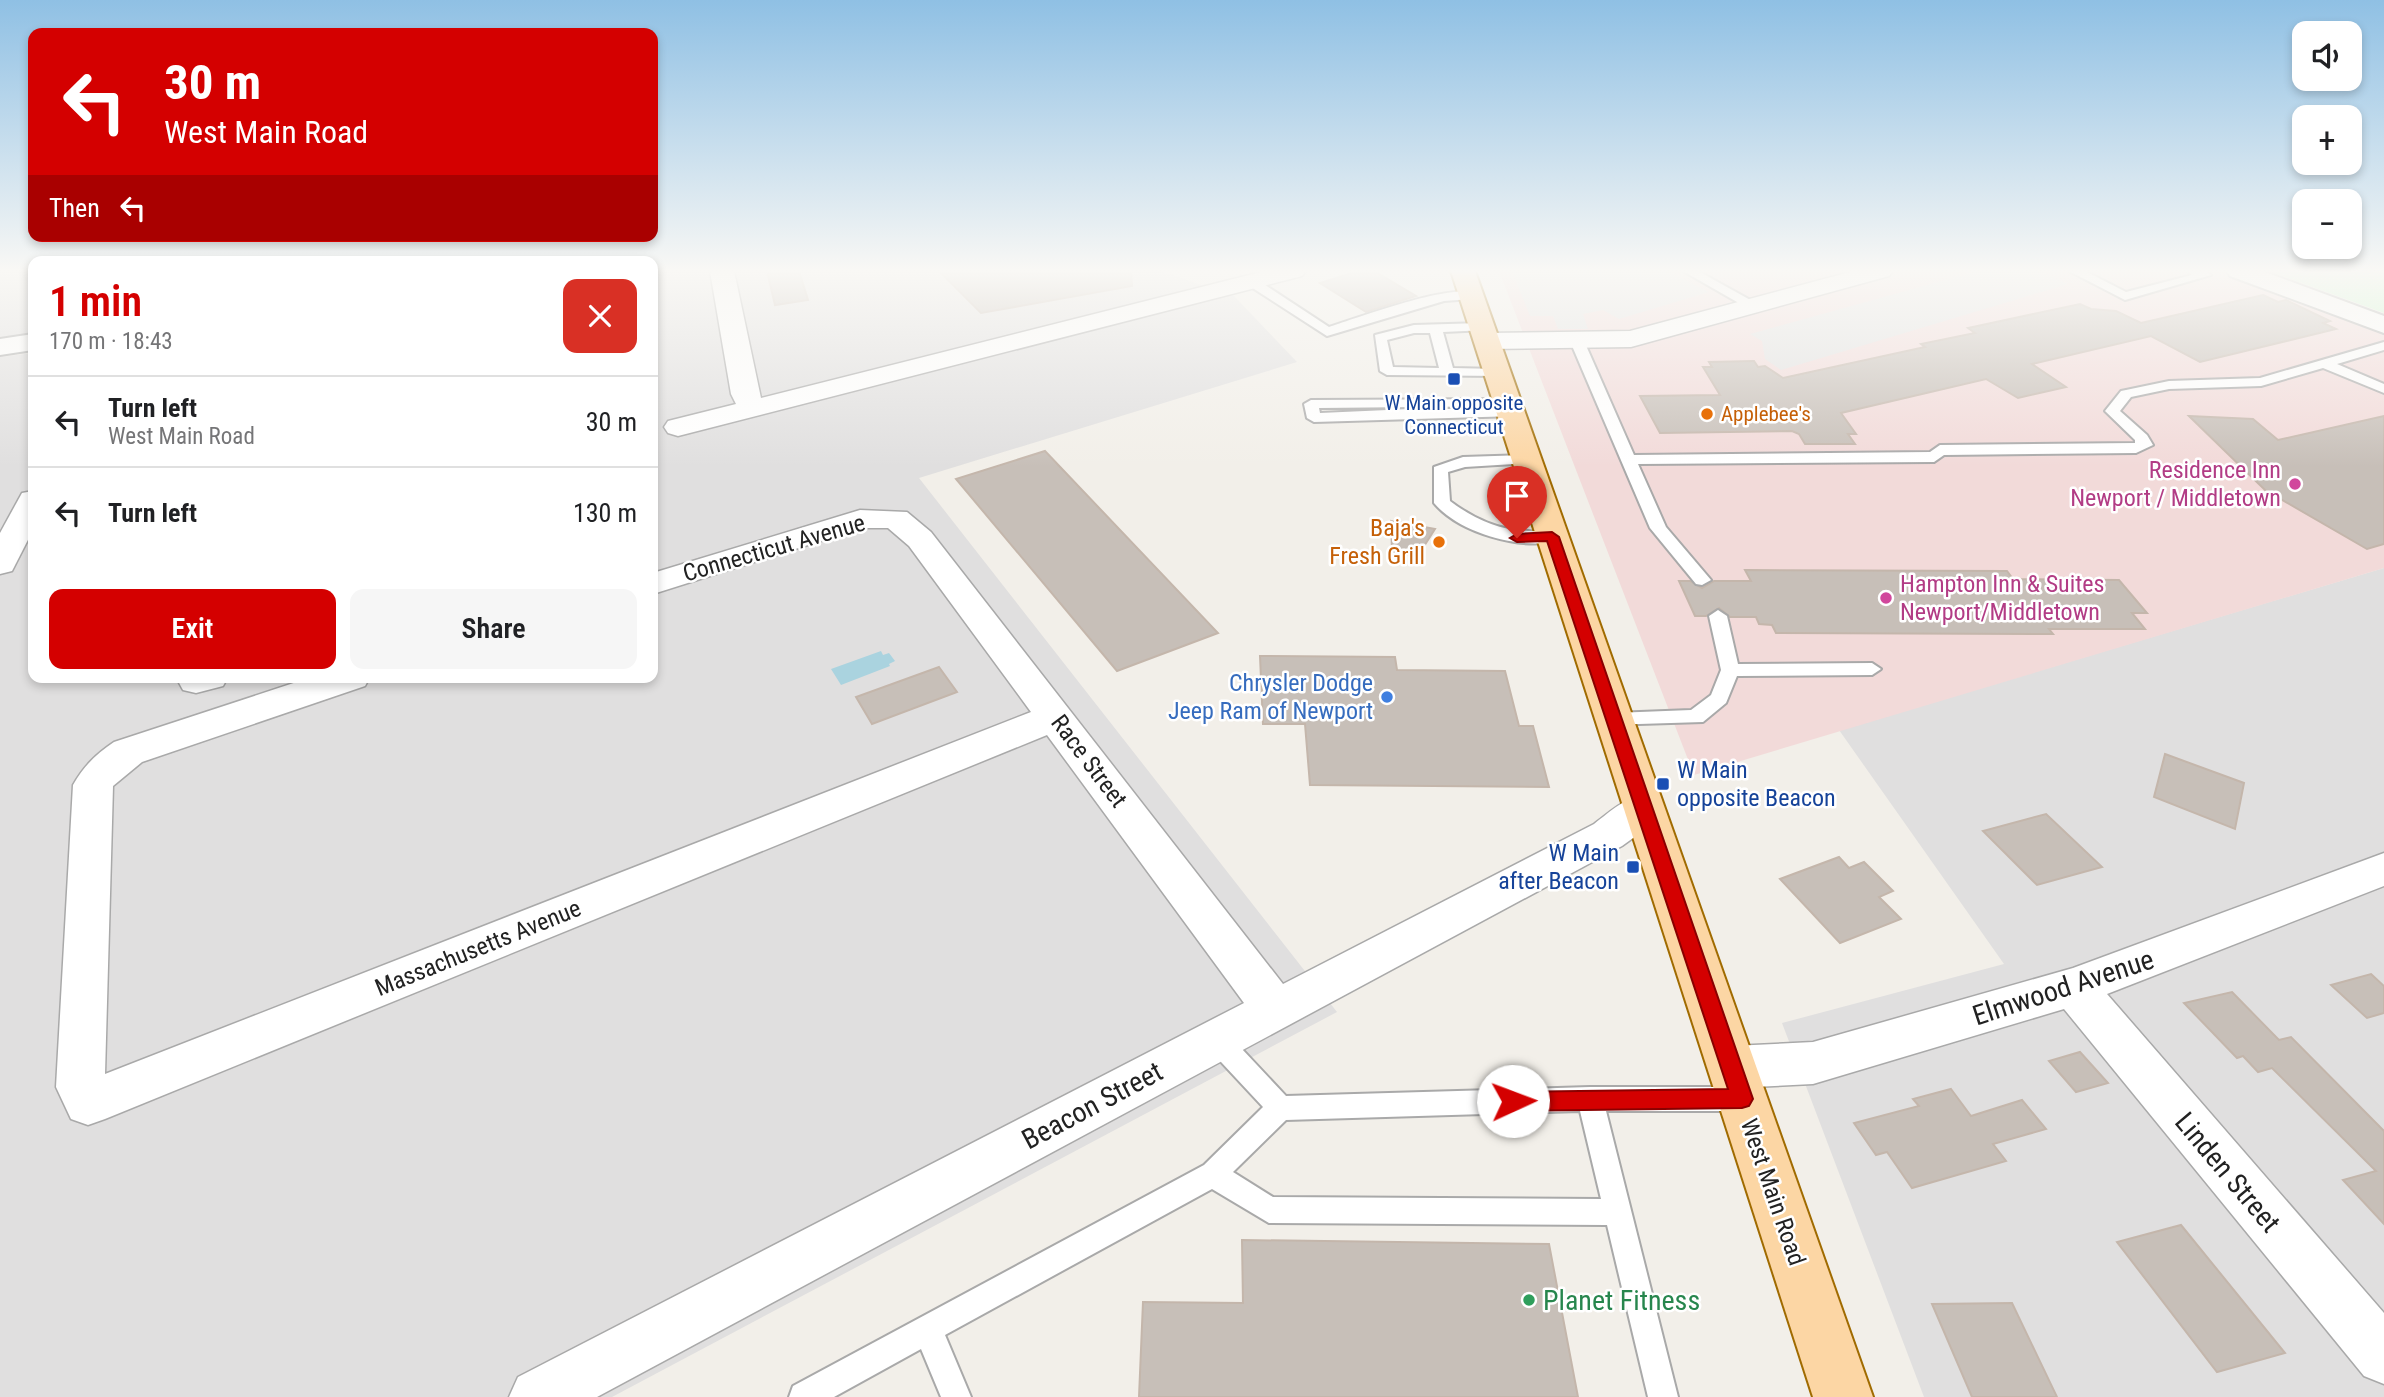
<!DOCTYPE html>
<meta charset="utf-8">
<style>
:root{--surface:#fff;--page:#f6f6f6;--text:#202124;--muted:#757577;--line:#e0e0e0;--accent:#d40000}
body{margin:0;font-family:"Roboto Condensed",sans-serif;background:var(--page);color:var(--text);height:100vh;display:flex;flex-direction:column;font-size:26px;white-space:nowrap}
*{box-sizing:border-box;margin:0}
p{font-size:23px;color:var(--muted)}
.icon{flex:none;width:38px;height:38px;fill:none;stroke:currentColor;stroke-width:2;stroke-linecap:round;stroke-linejoin:round}
.map{position:relative;flex:1;overflow:hidden}
.sheet{position:absolute;left:28px;top:256px;width:630px;height:427px;display:flex;flex-direction:column;background:var(--surface);border-radius:14px;box-shadow:0 4px 10px #0003}
.sheet>*{flex:none}
.top-card{position:absolute;left:28px;top:28px;width:630px;height:214px;border-radius:14px;box-shadow:0 4px 10px #0003;background:#d40000;color:#fff;overflow:hidden}
.controls{position:absolute;left:2292px;top:21px;display:grid;gap:14px}
.controls a{display:grid;place-items:center;width:70px;height:70px;border-radius:14px;background:var(--surface);box-shadow:0 4px 10px #0003;font-size:35px}
.pin{position:absolute;display:grid;place-items:center;width:60px;height:60px;color:#fff;margin:-72px -30px;border-radius:50% 50% 50% 0;rotate:-45deg;box-shadow:0 0 7px #0007}
.pin .icon{rotate:45deg}
.me{position:absolute;width:77px;margin:-38px;rotate:88deg;stroke-linejoin:round;filter:drop-shadow(0 0 5px #0008)}
.turn{display:flex;align-items:center;gap:24px;height:147px;padding:0 21px;font-size:32px}
.turn .icon{width:91px;height:91px;stroke-width:2.5}
.turn b{display:block;font-size:49px;line-height:60px}
.then{display:flex;align-items:center;height:66px;padding:0 21px;background:#0003;gap:14px;font-size:26px}
.round{display:grid;place-items:center;flex:none;width:74px;height:74px;border-radius:14px;background:var(--page)}
.headline{display:flex;align-items:center;justify-content:space-between;height:119px;padding:0 21px}
h1{font-size:42px;font-weight:600;line-height:52px;color:var(--accent)}
.cta{display:flex;gap:14px;margin-top:auto;padding:14px 21px}
.cta a{flex:1;height:80px;border-radius:14px;background:var(--accent);color:#fff;font-size:28px;font-weight:600;line-height:80px;text-align:center}
.cta a+a{background:var(--page);color:var(--text)}
ul{padding:0;list-style:none}
li{display:flex;align-items:center;gap:21px;height:91px;padding:0 21px;border-top:2px solid var(--line)}
li div{flex:1}
li b{display:block;font-size:26px}
li em{font-style:normal}
.map>svg:first-child{display:block}
.residential{fill:#e0dfdf}
.commercial{fill:#f2dad9}
.park{fill:#c8facc}
.parking{fill:#e2e2e2}
.water{fill:#aad3df}
.building{fill:#c7bfb8;stroke:#c4b6ab;stroke-width:2}
.lines{fill:none;stroke-linecap:round;stroke-linejoin:round}
.service-casing{stroke:#a9a9a9;stroke-width:4}
.minor-casing{stroke:#a9a9a9;stroke-width:3}
.tertiary-casing{stroke:#a9a9a9;stroke-width:4}
.primary-casing{stroke:#a06b00;stroke-width:4}
.service{fill:#fff;fill-rule:evenodd}
.minor{fill:#fff;fill-rule:evenodd}
.tertiary{fill:#fff;fill-rule:evenodd}
.primary{fill:#fcd6a4;fill-rule:evenodd}
.route{fill:#d40000;stroke:#8a0000;stroke-width:2}
.transit-dot{fill:#1a4fb4;stroke:#fff;stroke-width:2.5}
.food-dot{fill:#e8710a;stroke:#fff;stroke-width:2.5}
.hotel-dot{fill:#d1479c;stroke:#fff;stroke-width:2.5}
.shop-dot{fill:#3f7fe0;stroke:#fff;stroke-width:2.5}
.leisure-dot{fill:#2e9e5b;stroke:#fff;stroke-width:2.5}
.labels{text-anchor:middle;stroke-width:5;stroke-linejoin:round;paint-order:stroke}
.far-transit-label{font-size:21px;fill:#164399;stroke:#fff}
.far-food-label{font-size:21px;fill:#c56008;stroke:#fff;text-anchor:start}
.hotel-label{font-size:24px;fill:#b23c85;stroke:#fff;text-anchor:end}
.food-label{font-size:24px;fill:#c56008;stroke:#fff;text-anchor:end}
.street-label{font-size:24px;fill:#222;stroke:#fff}
.shop-label{font-size:24px;fill:#366cbe;stroke:#fff;text-anchor:end}
.transit-label{font-size:24px;fill:#164399;stroke:#fff;text-anchor:start}
.near-street-label{font-size:28px;fill:#222;stroke:#fff}
.near-leisure-label{font-size:28px;fill:#27864d;stroke:#fff;text-anchor:start}
</style>
<div class="map">
<svg width="2384" height="1397" viewBox="0 0 2384 1397">
<rect width="100%" height="100%" fill="#f2efe9"/>
<g class="residential">
<path d="M0,271H33V336L0,340Z"/>
<path d="M653,271H1161L1234,296L1297,362L919,478L1337,1012L612,1397H0V357L33,353V677H653Z"/>
<path d="M2384,568V1397H1924L1782,1023L2004,964L1839,730Z"/>
</g>
<path class="commercial" d="M1499,271H2235L2384,326V568L1694,775Z"/>
<path class="park" d="M2269,271H2384V313Z"/>
<g class="parking">
<path d="M1512,271H1668L1709,292L1619,319L1603,310L1583,314L1588,329H1558L1553,316H1530Z"/>
<path d="M1978,271H2039L2068,284L1781,370L1765,359L1762,341L1750,334Z"/>
</g>
<path class="water" d="M881,651L883,655L889,653L895,661L889,664L890,666L841,685L831,669Z"/>
<g class="building">
<path d="M767,271H799L808,300L775,305Z"/>
<path d="M939,271H1131L1132,286L981,313Z"/>
<path d="M1358,271H1374L1416,296L1366,312L1320,283Z"/>
<path d="M2263,295L2278,302L2286,300L2330,321L2323,323L2336,329L2200,362L2151,336L2032,364L2066,387L2018,398L1986,379L1841,413L1856,434H1848L1855,444H1805L1799,434L1792,431L1660,433L1640,396L1720,395L1703,367H1712L1709,362L1754,361L1758,367L1765,366L1783,378L1925,347L1921,344L1975,333L1968,328L2080,304L2091,309L2116,311L2141,323Z"/>
<path d="M2189,416L2253,419L2278,440L2384,416V544L2367,549L2265,490Z"/>
<path d="M1045,451L1218,633L1117,671L956,479Z"/>
<path d="M1391,521L1435,529L1417,557L1392,551Z"/>
<path d="M1745,570L2007,571L2013,579L2119,580L2147,613H2132L2145,629H2049L2053,634L1776,633L1772,625L1759,624L1756,617H1730L1719,608L1706,616H1695L1679,581H1690L1702,588L1714,581H1751Z"/>
<path d="M1260,656L1395,657L1397,670L1505,671L1519,726H1533L1549,787L1310,785L1305,724H1263Z"/>
<path d="M939,667L957,692L872,724L856,697Z"/>
<path d="M2165,754L2244,783L2235,829L2154,797Z"/>
<path d="M2046,814L2102,867L2037,885L1983,831Z"/>
<path d="M1839,857L1849,868L1864,862L1893,891L1879,897L1901,919L1840,943L1780,879Z"/>
<path d="M2371,974L2384,986V1013L2367,1018L2331,985Z"/>
<path d="M2232,992L2279,1040L2291,1037L2384,1131V1224L2343,1180L2376,1171L2272,1068L2258,1072L2243,1056L2237,1058L2184,1003Z"/>
<path d="M2080,1052L2108,1083L2076,1092L2049,1061Z"/>
<path d="M1951,1089L1971,1116L2022,1100L2046,1129L1993,1144L2006,1161L1912,1188L1887,1152L1876,1155L1854,1123L1919,1106L1913,1099Z"/>
<path d="M2181,1225L2285,1353L2217,1372L2117,1242Z"/>
<path d="M1242,1240L1549,1244L1578,1397H1139L1143,1302L1243,1303Z"/>
<path d="M2012,1303L2057,1397H1972L1932,1304Z"/>
</g>
<g class="lines">
<defs>
<g id="service">
<path d="M1683,271H1698L1763,307L1751,310Z"/>
<path d="M2069,271H2085L2126,292L2192,275L2188,271H2206L2211,275L2125,300Z"/>
<path d="M1248,279H1256L1329,327C1355,319 1459,280 1477,295L1471,299L1444,301L1327,336L1248,285Z"/>
<path d="M1482,323L1489,327L1487,330L1443,332L1453,368L1497,369L1502,370V376L1387,375L1380,371L1375,335L1414,325ZM1414,333H1430L1439,368L1393,367L1387,340Z"/>
<path d="M1577,337L1584,341L1634,455L1930,452L1940,445L2135,443V440L2105,411L2121,391L2126,390L2169,381L2260,378L2384,342V350L2337,364L2384,384V393L2323,368L2261,386L2169,389L2131,397L2120,411L2147,435L2153,445L2136,453L1944,455L1934,462L1638,464L1666,527L1711,580L1702,585L1696,584L1650,528L1570,341Z"/>
<path d="M1508,399L1515,403L1513,406L1319,408L1320,413L1410,409H1511L1518,413L1516,416L1314,422L1307,418L1304,404L1311,400Z"/>
<path d="M1526,455L1531,457V463L1465,467L1448,472L1450,501C1474,519 1498,530 1528,531C1539,532 1553,529 1560,537L1558,541C1520,550 1459,533 1434,503V467L1463,457Z"/>
<path d="M1718,610L1727,616L1738,664L1872,663L1881,669L1872,675L1737,676L1726,703L1703,722L1607,725L1604,720L1607,715L1614,713L1691,710L1711,695L1721,670L1709,616Z"/>
<path d="M1217,1029L1226,1032L1286,1096L1590,1087H1741L1750,1091L1754,1099L1750,1107L1741,1111H1606L1678,1397H1648L1607,1225L1269,1223L1212,1189L945,1335L971,1397H941L921,1349L834,1397H789L793,1386L1204,1165L1263,1107L1208,1048L1205,1040L1208,1032ZM1580,1111L1601,1199L1273,1197L1233,1172L1286,1120Z"/>
</g>
<g id="minor">
<path d="M710,271H734L761,398L1265,271H1306L1302,276L678,436L668,433L664,427L668,421L736,404L731,394Z"/>
<path d="M1854,271H1893L1889,276L1631,347L1487,349L1478,347L1474,341L1478,335L1487,333L1630,331Z"/>
<path d="M33,491V530L12,571L0,574V533L22,493Z"/>
<path d="M860,510L907,512L931,532L1283,984L1594,824C1614,809 1632,790 1658,798L1664,809L1658,820L1622,846L597,1397H509L518,1377L1244,1003L1047,735L105,1119L88,1125L71,1119L56,1087L73,785C84,766 96,754 114,742L312,677H370L365,686L142,762L113,786L105,1074L1031,712L909,546L888,528H862L653,594V573Z"/>
<path d="M180,677H228L223,686L196,693L183,690L178,681Z"/>
<path d="M2384,853V886L2107,994L2384,1313V1384L2364,1376L2064,1009L1813,1084L1732,1088L1715,1082L1708,1067L1715,1052L1732,1046L1813,1042L2073,968Z"/>
</g>
<g id="tertiary">
<path d="M2227,271H2262L2384,316V333L2230,276Z"/>
<path d="M33,334V350L0,355V339Z"/>
</g>
<path id="primary" d="M1451,271H1475L1873,1397H1813Z"/>
</defs>
<use href="#service" class="service-casing"/>
<use href="#minor" class="minor-casing"/>
<use href="#tertiary" class="tertiary-casing"/>
<use href="#primary" class="primary-casing"/>
<use href="#service" class="service"/>
<use href="#minor" class="minor"/>
<use href="#tertiary" class="tertiary"/>
<use href="#primary" class="primary"/>
</g>
<linearGradient id="sky" x2="0" y2="1"><stop stop-color="#8fc0e4"/><stop offset="0.58" stop-color="#f9f8f5"/><stop offset="1" stop-color="#f9f8f5" stop-opacity="0"/></linearGradient>
<rect width="2384" height="467" fill="url(#sky)"/>
<path class="route" d="M1552,532L1559,537L1753,1099L1749,1106L1742,1108L1513,1111L1505,1108L1502,1101L1505,1094L1513,1092L1728,1089L1547,541L1517,542L1510,538L1517,534Z"/>
<g class="transit-dot">
<rect x="1447" y="372" width="14" height="14" rx="3.5"/>
<rect x="1656" y="777" width="14" height="14" rx="3.5"/>
<rect x="1626" y="860" width="14" height="14" rx="3.5"/>
</g>
<g class="food-dot">
<circle cx="1707" cy="414" r="7"/>
<circle cx="1439" cy="542" r="7"/>
</g>
<g class="hotel-dot">
<circle cx="2295" cy="484" r="7"/>
<circle cx="1886" cy="598" r="7"/>
</g>
<circle class="shop-dot" cx="1387" cy="697" r="7"/>
<circle class="leisure-dot" cx="1529" cy="1300" r="7"/>
<g class="labels">
<g class="far-transit-label">
<text x="1454" y="410">W Main opposite<tspan x="1454" dy="24">Connecticut</tspan></text>
</g>
<g class="far-food-label">
<text x="1721" y="421">Applebee's</text>
</g>
<g class="hotel-label">
<text x="2281" y="478">Residence Inn<tspan x="2281" dy="28">Newport / Middletown</tspan></text>
<text x="1900" y="592" text-anchor="start">Hampton Inn &amp; Suites<tspan x="1900" dy="28">Newport/Middletown</tspan></text>
</g>
<g class="food-label">
<text x="1425" y="536">Baja's<tspan x="1425" dy="28">Fresh Grill</tspan></text>
</g>
<g class="street-label">
<text transform="translate(774 548) rotate(-16)" y="8">Connecticut Avenue</text>
<text transform="translate(1089 761) rotate(53)" y="8">Race Street</text>
<text transform="translate(478 948) rotate(-22)" y="8">Massachusetts Avenue</text>
<text transform="translate(1773 1192) rotate(71)" y="8">West Main Road</text>
</g>
<g class="shop-label">
<text x="1373" y="691">Chrysler Dodge<tspan x="1373" dy="28">Jeep Ram of Newport</tspan></text>
</g>
<g class="transit-label">
<text x="1677" y="778">W Main<tspan x="1677" dy="28">opposite Beacon</tspan></text>
<text x="1619" y="861" text-anchor="end">W Main<tspan x="1619" dy="28">after Beacon</tspan></text>
</g>
<g class="near-street-label">
<text transform="translate(2063 987) rotate(-18)" y="10">Elmwood Avenue</text>
<text transform="translate(1092 1105) rotate(-28)" y="10">Beacon Street</text>
<text transform="translate(2228 1172) rotate(50)" y="10">Linden Street</text>
</g>
<g class="near-leisure-label">
<text x="1543" y="1310">Planet Fitness</text>
</g>
</g>
</svg>
<div class="controls">
<a><svg class="icon" aria-label="sound" viewBox="0 0 24 24"><path d="M4 9h4l5-4v14l-5-4H4zM17 9q2 3 0 6"/></svg></a>
<a>+</a>
<a>−</a>
</div>
<div class="pin" style="left:1517px;top:538px;background:#d93025"><svg class="icon" aria-label="arrive" viewBox="0 0 24 24"><path d="M6 21V4h12l-3 4 3 4H6"/></svg></div>
<svg class="me" style="left:1513px;top:1101px" viewBox="-20 -20 40 40"><circle r="19" fill="#fff"/><path d="M0-13L10 11 0 6-10 11z" fill="#d40000"/></svg>
<div class="top-card">
<div class="turn"><svg class="icon" aria-label="left" viewBox="0 0 24 24"><path d="M17 20v-9H6M10 6l-5 5 5 5"/></svg><div><b>30 m</b>West Main Road</div></div>
<div class="then">Then<svg class="icon" aria-label="left" viewBox="0 0 24 24"><path d="M17 20v-9H6M10 6l-5 5 5 5"/></svg></div>
</div>
<section class="sheet">
<div class="headline"><div><h1>1 min</h1><p>170 m · 18:43</p></div><a class="round" style="background:#d93025;color:#fff"><svg class="icon" aria-label="close" viewBox="0 0 24 24"><path d="M6 6l12 12M18 6L6 18"/></svg></a></div>
<ul>
<li><svg class="icon" aria-label="left" viewBox="0 0 24 24"><path d="M17 20v-9H6M10 6l-5 5 5 5"/></svg><div><b>Turn left</b><p>West Main Road</p></div><em>30 m</em></li>
<li><svg class="icon" aria-label="left" viewBox="0 0 24 24"><path d="M17 20v-9H6M10 6l-5 5 5 5"/></svg><div><b>Turn left</b></div><em>130 m</em></li>
</ul>
<div class="cta"><a>Exit</a><a>Share</a></div>
</section>
</div>
